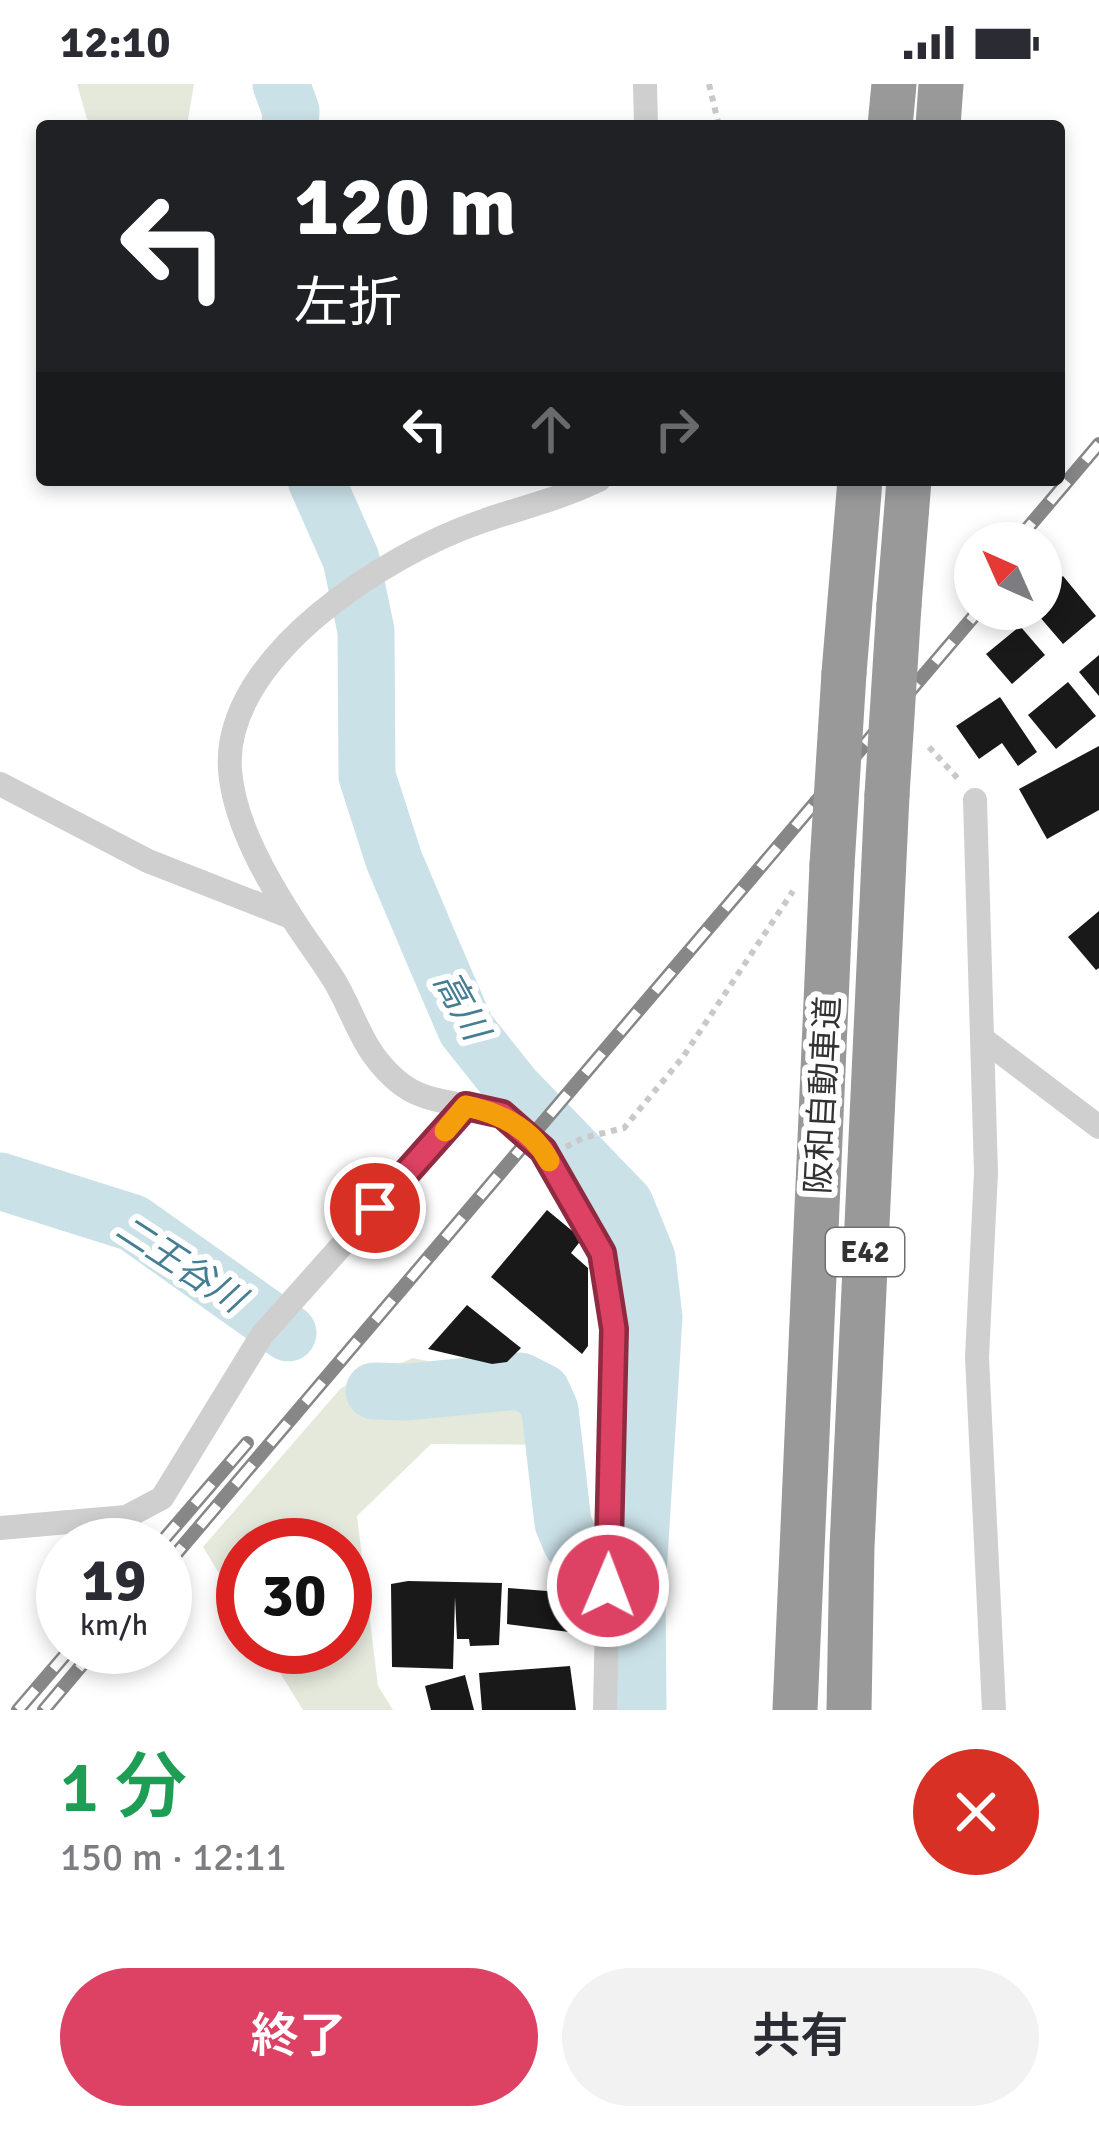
<!DOCTYPE html>
<html lang="ja">
<meta charset="utf-8">
<style>
:root{--surface:#fff;--page:#f2f2f3;--text:#2b2b33;--muted:#7c7c81;--accent:#dd4163}
body{margin:0;font-family:Signika,"Noto Sans JP",sans-serif;background:var(--page);color:var(--text);height:100vh;display:flex;flex-direction:column;font-size:45px;white-space:nowrap}
*{box-sizing:border-box;margin:0}
p{font-size:39px;color:var(--muted)}
.icon{flex:none;width:66px;height:66px;fill:none;stroke:currentColor;stroke-width:2;stroke-linecap:round;stroke-linejoin:round}
.map{position:relative;height:1626px;overflow:hidden}
.details{display:flex;flex-direction:column;background:var(--surface);flex:1}
.details>*{flex:none}
.banner{position:absolute;left:36px;top:36px;width:1029px;height:366px;border-radius:12px;box-shadow:0 6px 18px #0003;background:#202124;color:#fff;overflow:hidden}
.needle{width:78px;rotate:315deg}
.tools{position:absolute;left:954px;top:438px;display:grid;gap:24px}
.tools a{display:grid;place-items:center;width:108px;height:108px;border-radius:50%;background:var(--surface);box-shadow:0 6px 18px #0003;font-size:60px}
.speed{position:absolute;left:36px;top:1434px;display:flex;gap:24px;font-size:60px;font-weight:700;text-align:center}
.speed>*{display:grid;place-content:center;width:156px;height:156px;border-radius:50%;background:var(--surface);box-shadow:0 6px 18px #0003;line-height:1}
.speed small{font-size:30px;font-weight:400}
.speed .limit{border:18px solid #d22;background:#fff;color:#111}
.pin{position:absolute;display:grid;place-items:center;width:102px;height:102px;color:#fff;margin:-51px;border:6px solid #fff;border-radius:50%;box-shadow:0 3px 12px #0007}
.me{position:absolute;width:132px;margin:-66px;rotate:1deg;stroke-linejoin:round;filter:drop-shadow(0 0 9px #0008)}
.turn{display:flex;align-items:center;gap:42px;height:252px;padding:0 60px;font-size:54px}
.turn .icon{width:156px;height:156px;stroke-width:2.5}
.turn b{display:block;font-size:84px;line-height:102px}
.lanes{display:flex;align-items:center;height:114px;padding:0 60px;background:#0003;justify-content:center;gap:60px;direction:ltr}
.lanes .off{opacity:.35}
.round{display:grid;place-items:center;flex:none;width:126px;height:126px;border-radius:63px;background:var(--page)}
.overview{display:flex;align-items:center;justify-content:space-between;height:204px;padding:0 60px}
h1{font-size:72px;font-weight:600;line-height:90px;color:#1e9e55}
.cta{display:flex;gap:24px;margin-top:auto;padding:24px 60px}
.cta a{flex:1;height:138px;border-radius:72px;background:var(--accent);color:#fff;font-size:48px;font-weight:600;line-height:138px;text-align:center}
.cta a+a{background:var(--page);color:var(--text)}
.status{display:flex;justify-content:space-between;align-items:center;height:84px;padding:0 60px;background:var(--surface);direction:ltr}
.status svg{height:33px;fill:currentColor}
.map>svg:first-child{display:block}
.green{fill:#e4e9dc}
.lines{fill:none;stroke-linecap:round;stroke-linejoin:round}
.river{stroke:#cae1e8;stroke-width:57}
.building{fill:#191919}
.path{stroke:#c9c9c9;stroke-width:6;stroke-dasharray:6 6;stroke-linecap:butt}
.minor{stroke:#cfcfcf;stroke-width:24}
.motorway{stroke:#999;stroke-width:45}
.rail-casing{stroke:#878787;stroke-width:14}
.rail{stroke:#fff;stroke-width:9;stroke-dasharray:27;stroke-linecap:butt}
.motorway-bridge{stroke:#999;stroke-width:45}
.route-casing{stroke:#902a40;stroke-width:30}
.route{stroke:#dd4163;stroke-width:21}
.slow{stroke:#f59e0b;stroke-width:21}
.labels{text-anchor:middle;stroke-width:12;stroke-linejoin:round;paint-order:stroke}
.shield{fill:#fff;stroke:#707070;stroke-width:3}
.shield-label{font-size:30px;font-weight:bold;fill:#323232}
.street-label{font-size:33px;fill:#323232;stroke:#fff}
.water-label{font-size:36px;font-style:italic;fill:#437e92;stroke:#fff}
</style>
<div class="status"><b>12:10</b><svg viewBox="0 0 49 12"><path d="M0 12V9h3v3zM5 12V6h3v6zM10 12V3h3v9zM15 12V0h3v12zM26 1h20v11H26zM47 4h2v5h-2z"/></svg></div>
<div class="map">
<svg width="1099" height="1626" viewBox="0 0 1099 1626">
<rect width="100%" height="100%" fill="#fff"/>
<g class="green">
<path d="M77,0H194L187,42H100L87,35Z"/>
<path d="M413,1274L556,1305L564,1361L431,1360L357,1432L378,1602L393,1626H303L264,1563H345V1461H243V1529L203,1463L341,1304Z"/>
</g>
<g class="lines">
<g class="river">
<path d="M281,0L291,27L290,42"/>
<path d="M316,396L351,475L366,547L367,692L394,776L432,866L466,945L513,1004L625,1120L647,1174L654,1233L637,1506L638,1626"/>
<path d="M0,1097L133,1139L288,1249"/>
<path d="M374,1307L408,1308L520,1297L542,1308L550,1326L563,1439L571,1458L637,1506"/>
</g>
</g>
<g class="building">
<path d="M1063,492L1096,532L1063,560L1033,525H1041V511Z"/>
<path d="M1020,542L1045,571L1012,600L986,570Z"/>
<path d="M1099,571V612L1079,588Z"/>
<path d="M1068,598L1096,632L1056,665L1028,631Z"/>
<path d="M1000,613L1037,668L1018,682L1002,659L979,675L956,642Z"/>
<path d="M1099,662V726L1047,755L1019,705Z"/>
<path d="M1099,827V884L1096,886L1068,853Z"/>
<path d="M547,1126L582,1155L571,1169L588,1184V1262L582,1270L491,1193Z"/>
<path d="M467,1221L521,1264L507,1278L492,1280L428,1265Z"/>
<path d="M408,1497L502,1499L499,1561L470,1562L469,1555H457L455,1513L453,1585L392,1583L391,1500Z"/>
<path d="M508,1504L586,1510L585,1550L507,1540Z"/>
<path d="M570,1582L576,1626H482L479,1589Z"/>
<path d="M465,1591L474,1626H431L425,1602Z"/>
</g>
<g class="lines">
<g class="path">
<path d="M709,0L719,42"/>
<path d="M929,663L961,698"/>
<path d="M566,1063L583,1054L624,1044L683,973L793,807"/>
</g>
<g class="minor">
<path d="M645,0L646,42"/>
<path d="M599,396C557,416 523,423 480,438C387,470 222,573 230,686C234,740 269,799 298,843C310,861 323,878 334,896C356,933 361,965 395,995C424,1022 463,1017 497,1029C534,1042 583,1128 599,1164C621,1213 612,1300 611,1353C609,1444 607,1535 605,1626"/>
<path d="M0,700L148,777L291,833"/>
<path d="M975,716L986,1088L977,1273L994,1626"/>
<path d="M983,955L1099,1043"/>
<path d="M0,1444L126,1433L162,1414L262,1251L466,1022"/>
</g>
<g class="motorway">
<path d="M890,42L894,0"/>
<path d="M938,42L941,0"/>
<path d="M899,521L909,396"/>
<path d="M844,589L860,396"/>
<path d="M795,1626L832,781"/>
<path d="M849,1626L852,1463L887,711"/>
</g>
<defs>
<g id="rail">
<path d="M1015,459L1099,360"/>
<path d="M159,1461L247,1359"/>
<path d="M165,1483L980,525"/>
<path d="M18,1626L72,1563"/>
<path d="M44,1626L97,1563"/>
</g>
</defs>
<use href="#rail" class="rail-casing"/>
<use href="#rail" class="rail"/>
<g class="motorway-bridge">
<path d="M887,711L899,521"/>
<path d="M832,781L844,589"/>
</g>
</g>
<g class="lines">
<defs>
<path id="route" d="M375,1124L466,1022L502,1030L543,1066L602,1169L614,1245L608,1502"/>
</defs>
<use href="#route" class="route-casing"/>
<use href="#route" class="route"/>
<path class="slow" d="M445,1047L466,1022C500,1029 532,1045 549,1077"/>
</g>
<g class="labels">
<rect class="shield" x="826" y="1144" width="78" height="48" rx="9"/>
<g class="shield-label">
<text x="865" y="1178">E42</text>
</g>
<g class="street-label">
<text transform="translate(822 1011) rotate(-87)" y="12">阪和自動車道</text>
</g>
<g class="water-label">
<text transform="translate(462 921) rotate(61)" y="13">高川</text>
<text transform="translate(181 1179) rotate(33)" y="13">二王谷川</text>
</g>
</g>
</svg>
<div class="tools">
<a><svg class="needle" viewBox="-14 -14 28 28"><path d="M0-13l5 13h-10z" fill="#e53935"/><path d="M0 13l5-13h-10z" fill="#7c7c81"/></svg></a>
</div>
<div class="speed"><div>19<small>km/h</small></div><div class="limit">30</div></div>
<div class="pin" style="left:375px;top:1124px;background:#d93025"><svg class="icon" aria-label="arrive" viewBox="0 0 24 24"><path d="M6 21V4h12l-3 4 3 4H6"/></svg></div>
<svg class="me" style="left:608px;top:1502px" viewBox="-20 -20 40 40"><circle r="17" fill="#dd4163" stroke="#fff" stroke-width="3"/><path d="M0-11L8 9 0 5-8 9z" fill="#fff"/></svg>
<div class="banner">
<div class="turn"><svg class="icon" aria-label="left" viewBox="0 0 24 24"><path d="M17 20v-9H6M10 6l-5 5 5 5"/></svg><div><b>120 m</b>左折</div></div>
<div class="lanes"><svg class="icon" aria-label="left" viewBox="0 0 24 24"><path d="M17 20v-9H6M10 6l-5 5 5 5"/></svg><svg class="icon off" aria-label="ahead" viewBox="0 0 24 24"><path d="M12 20V5M6 11l6-6 6 6"/></svg><svg class="icon off" aria-label="right" viewBox="0 0 24 24"><path d="M7 20v-9h11M14 6l5 5-5 5"/></svg></div>
</div>
</div>
<section class="details">
<div class="overview"><div><h1>1 分</h1><p>150 m · 12:11</p></div><a class="round" style="background:#d93025;color:#fff"><svg class="icon" aria-label="close" viewBox="0 0 24 24"><path d="M6 6l12 12M18 6L6 18"/></svg></a></div>
<div class="cta"><a>終了</a><a>共有</a></div>
</section>
